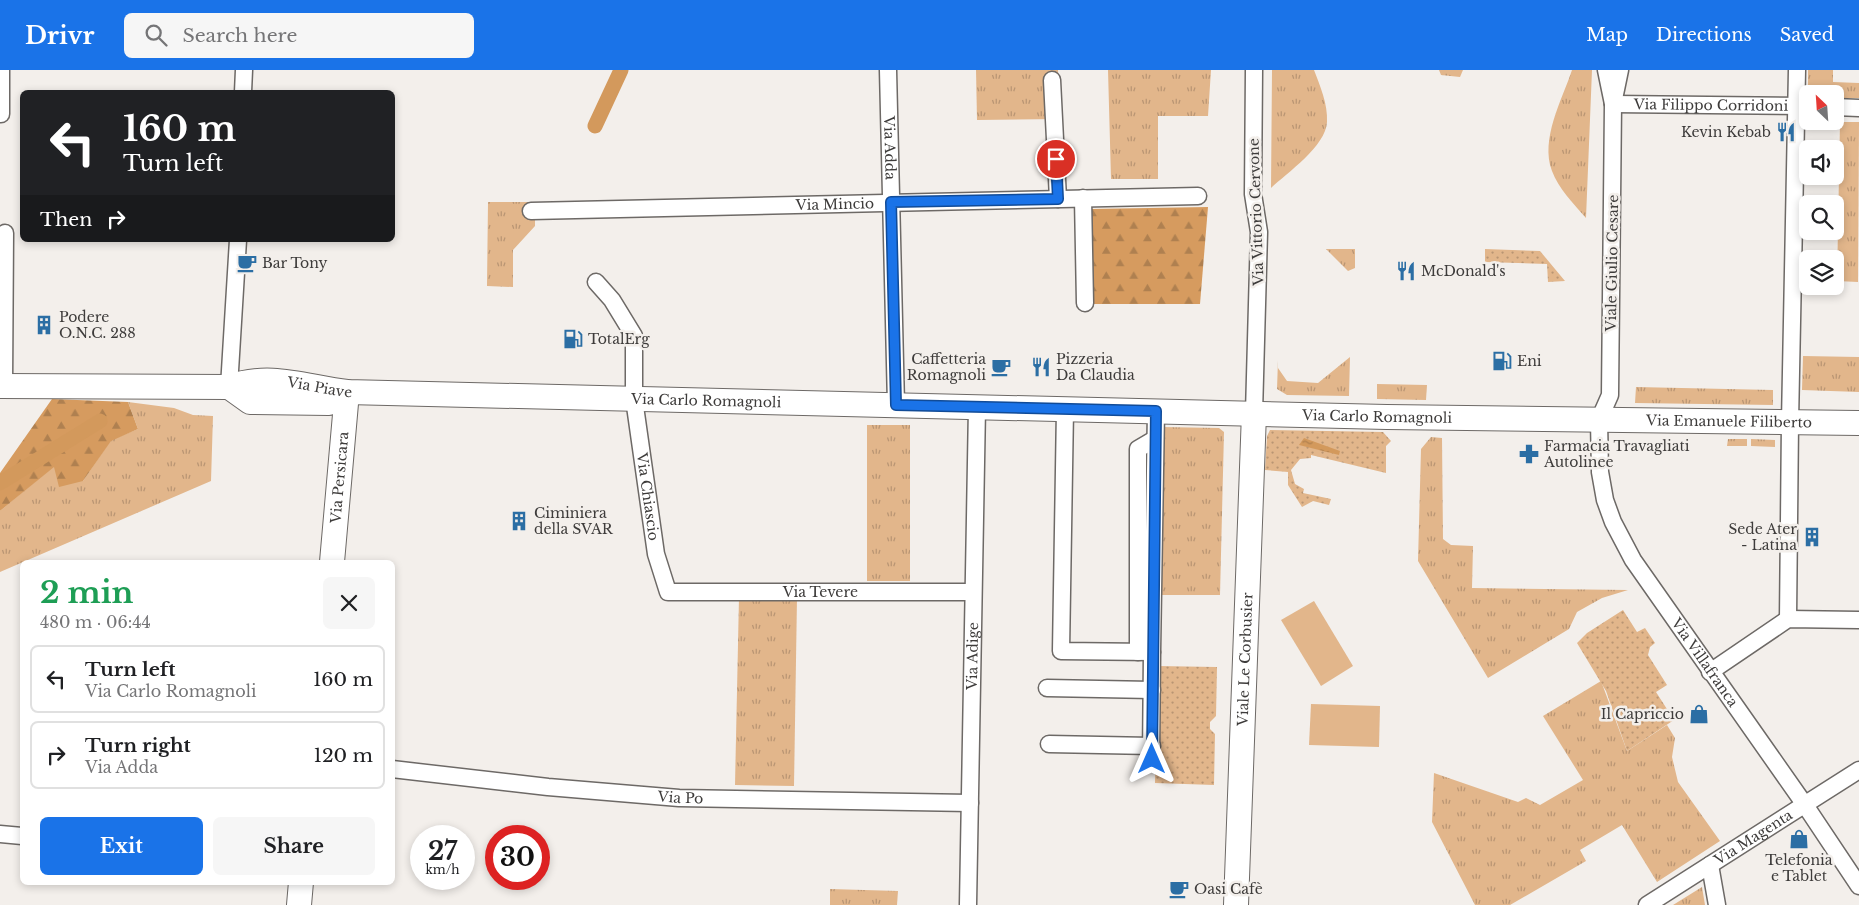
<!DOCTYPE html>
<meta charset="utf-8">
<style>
:root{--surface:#fff;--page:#f6f6f6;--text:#202124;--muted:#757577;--line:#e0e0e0;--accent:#1a73e8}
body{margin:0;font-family:"Libre Baskerville",serif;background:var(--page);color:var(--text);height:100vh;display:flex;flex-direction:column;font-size:19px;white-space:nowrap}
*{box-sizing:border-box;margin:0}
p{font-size:16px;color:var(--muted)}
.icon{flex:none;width:28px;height:28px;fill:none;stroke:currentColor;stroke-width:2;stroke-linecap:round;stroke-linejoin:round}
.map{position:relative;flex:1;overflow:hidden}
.side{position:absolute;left:20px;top:490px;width:375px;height:325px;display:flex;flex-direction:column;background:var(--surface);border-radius:8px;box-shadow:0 2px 8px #0003}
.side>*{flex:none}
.guide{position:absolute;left:20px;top:20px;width:375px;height:152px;border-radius:8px;box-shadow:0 2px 8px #0003;background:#202124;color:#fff;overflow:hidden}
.needle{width:32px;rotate:335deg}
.controls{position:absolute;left:1799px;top:15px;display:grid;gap:10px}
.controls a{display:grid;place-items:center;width:45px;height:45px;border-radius:8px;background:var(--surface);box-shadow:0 2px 8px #0003;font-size:25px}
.speed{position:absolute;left:410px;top:755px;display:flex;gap:10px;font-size:25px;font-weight:700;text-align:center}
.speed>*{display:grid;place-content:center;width:65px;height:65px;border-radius:50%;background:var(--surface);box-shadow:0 2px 8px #0003;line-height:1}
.speed small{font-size:12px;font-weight:400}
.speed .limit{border:8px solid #d22;background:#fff;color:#111}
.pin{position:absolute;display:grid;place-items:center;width:42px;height:42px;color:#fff;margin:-21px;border:2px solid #fff;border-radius:50%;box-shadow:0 1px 5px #0007}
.me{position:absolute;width:55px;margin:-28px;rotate:0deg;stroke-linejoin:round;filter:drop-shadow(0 0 4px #0008)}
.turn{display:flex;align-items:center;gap:18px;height:105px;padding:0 20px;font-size:22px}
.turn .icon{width:65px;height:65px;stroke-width:2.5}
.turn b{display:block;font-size:35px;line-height:42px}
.then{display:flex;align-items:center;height:48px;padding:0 20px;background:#0003;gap:10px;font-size:19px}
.round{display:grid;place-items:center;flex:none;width:52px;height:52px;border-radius:8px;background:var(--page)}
.headline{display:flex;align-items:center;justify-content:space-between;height:85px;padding:0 20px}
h1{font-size:30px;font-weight:800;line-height:38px;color:#1e9e55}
.cta{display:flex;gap:10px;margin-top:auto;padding:10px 20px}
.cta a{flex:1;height:58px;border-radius:8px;background:var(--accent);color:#fff;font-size:20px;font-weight:800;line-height:58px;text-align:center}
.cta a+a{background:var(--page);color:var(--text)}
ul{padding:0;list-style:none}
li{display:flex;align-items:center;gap:15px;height:68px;margin:0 10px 8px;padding:0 10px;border:2px solid var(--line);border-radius:8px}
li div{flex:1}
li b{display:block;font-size:19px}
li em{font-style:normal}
header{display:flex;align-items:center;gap:30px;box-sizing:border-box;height:70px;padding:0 25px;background:var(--accent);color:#fff}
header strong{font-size:24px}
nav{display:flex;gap:28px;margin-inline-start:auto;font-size:18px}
.search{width:350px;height:45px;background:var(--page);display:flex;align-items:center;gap:12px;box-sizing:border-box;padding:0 18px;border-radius:8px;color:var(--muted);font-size:19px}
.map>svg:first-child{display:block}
.grass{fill:url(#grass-tufts)}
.forest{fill:url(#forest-firs)}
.park{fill:url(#park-dots)}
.pitch{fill:#e2b68b}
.water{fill:url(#water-ripples)}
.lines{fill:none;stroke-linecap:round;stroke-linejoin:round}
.canal{stroke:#d3995c;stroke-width:15}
.street-casing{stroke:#6d6966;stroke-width:19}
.secondary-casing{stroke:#6d6966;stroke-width:26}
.street{stroke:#fff;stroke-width:16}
.secondary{stroke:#fff;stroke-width:24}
.route-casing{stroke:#114b97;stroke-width:12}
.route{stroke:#1a73e8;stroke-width:9}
.labels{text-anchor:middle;stroke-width:5;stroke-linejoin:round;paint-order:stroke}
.street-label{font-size:14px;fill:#3e3c3b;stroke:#f3efeb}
.poi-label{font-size:14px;fill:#3e3c3b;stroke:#f3efeb;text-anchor:start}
</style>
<header>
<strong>Drivr</strong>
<div class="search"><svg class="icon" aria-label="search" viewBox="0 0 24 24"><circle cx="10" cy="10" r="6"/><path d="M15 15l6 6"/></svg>Search here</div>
<nav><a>Map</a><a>Directions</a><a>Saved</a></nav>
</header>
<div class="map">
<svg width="1859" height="835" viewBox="0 0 1859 835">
<defs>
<pattern id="grass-tufts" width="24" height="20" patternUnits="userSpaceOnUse" patternTransform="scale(1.25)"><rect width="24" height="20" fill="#e2b68b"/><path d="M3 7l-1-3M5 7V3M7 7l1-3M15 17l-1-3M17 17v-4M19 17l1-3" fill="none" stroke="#b99573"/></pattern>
<pattern id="forest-firs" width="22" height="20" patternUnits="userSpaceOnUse" patternTransform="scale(1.25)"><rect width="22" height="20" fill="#d69b5f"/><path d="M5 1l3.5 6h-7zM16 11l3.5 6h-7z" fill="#af8050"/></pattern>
<pattern id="park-dots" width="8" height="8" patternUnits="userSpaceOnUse" patternTransform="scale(1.25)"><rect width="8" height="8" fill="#e2b68b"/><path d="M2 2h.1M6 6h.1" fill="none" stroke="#b99573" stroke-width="1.8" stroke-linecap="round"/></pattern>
<pattern id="water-ripples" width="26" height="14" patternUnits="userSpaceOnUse" patternTransform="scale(1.25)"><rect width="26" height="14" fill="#d3995c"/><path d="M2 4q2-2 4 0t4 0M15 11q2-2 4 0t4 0" fill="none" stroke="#ad7e4d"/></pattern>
</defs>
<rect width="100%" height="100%" fill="#f3efeb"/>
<g class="grass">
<path d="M976,0H1058L1059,49L977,50Z"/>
<path d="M1108,0H1211L1208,46H1158V109H1111Z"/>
<path d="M1272,0H1314C1320,16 1328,34 1327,52C1326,76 1287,103 1271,118Z"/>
<path d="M1439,0H1463L1460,7L1441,5Z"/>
<path d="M1572,0H1592L1586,148C1574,134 1558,118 1552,101C1540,69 1562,30 1572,0Z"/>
<path d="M1808,0H1833V12L1859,13V28H1835V24H1808Z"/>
<path d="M1840,52H1859L1858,212L1837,211Z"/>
<path d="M488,132H535V156L513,180V217L487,216Z"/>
<path d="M1326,179H1355V198L1348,201Z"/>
<path d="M1803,286L1859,287V322L1802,320Z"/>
<path d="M1350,287L1349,326L1287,325L1277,319L1278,290V298L1287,311L1318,313Z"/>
<path d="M1377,314L1427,315L1426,330L1377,329Z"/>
<path d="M1636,317L1773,320V335L1635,333Z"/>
<path d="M128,332L174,338L193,345L213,346L211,411L0,502V441L54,396L83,411L111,370L138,359Z"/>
<rect x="867" y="355" width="43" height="156"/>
<path d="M1161,357L1219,358L1224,362L1220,525H1160Z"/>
<path d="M1431,367L1442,368L1443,469L1451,475L1473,476L1472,518L1628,520L1602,528L1577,542L1569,559L1488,608L1418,491L1421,379Z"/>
<path d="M1728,369H1747V376H1727Z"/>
<path d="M1751,369L1775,370V377L1751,376Z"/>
<path d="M739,527L797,528L794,716L735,715Z"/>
<path d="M1601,611L1627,681L1667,655L1675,668L1672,687L1678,712L1720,771L1657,812L1622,755L1580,780L1586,791L1510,835H1475L1432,752L1434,703L1518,732L1526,728L1540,735L1583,710L1543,646Z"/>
<path d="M1702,817L1705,835H1673Z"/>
<path d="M830,819L898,821L897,835H830Z"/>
</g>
<g class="forest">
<path d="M1208,137L1200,234H1091L1090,139Z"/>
<path d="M52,329L128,332L138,359L111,371L83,411L59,417L54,397L0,441V403Z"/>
</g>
<g class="park">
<path d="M1485,179L1540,181L1565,211L1548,212L1547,194L1485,192Z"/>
<path d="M1270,360L1383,362L1391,371L1386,376V403L1311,385V388L1300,389L1291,400L1295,414L1304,419L1303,423L1331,429L1329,435L1313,431L1302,437L1288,415V402L1265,400L1267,366Z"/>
<path d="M1623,540L1637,562L1645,558L1655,573L1650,577L1648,585L1667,615L1656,622L1674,650L1627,681L1606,621L1577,573L1587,563Z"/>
<path d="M1157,596L1217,597L1216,646L1210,652V659L1215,664L1214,715L1155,713Z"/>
</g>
<g class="pitch">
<path d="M1314,531L1353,596L1321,616L1281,550Z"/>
<path d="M1311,634L1380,636L1379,677L1309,675Z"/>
</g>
<path class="water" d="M1304,368L1340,381L1339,385L1299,375Z"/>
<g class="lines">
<g class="canal">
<path d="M595,56L621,0"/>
<path d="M0,413L100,351"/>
</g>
<defs>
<g id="street">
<path id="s1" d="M888,0L896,335"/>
<path d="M1606,0L1613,34"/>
<path id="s2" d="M1620,0L1613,34L1610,325L1599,350L1600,402L1605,430L1613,452L1633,490L1805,735L1859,816"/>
<path d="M1052,10L1058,129"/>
<path d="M243,22L244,0"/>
<path id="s3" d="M1613,34L1808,36"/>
<path d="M1835,37L1859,38"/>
<path d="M1,44V0"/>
<path d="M1083,128L1085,233"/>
<path id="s4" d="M531,141L1198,126"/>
<path id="s5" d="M596,212L612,230L634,266V329L656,484L668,522H973"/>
<path d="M4,316L5,163"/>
<path d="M229,317L238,170"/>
<path d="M1065,339L1061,581L1152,582L1156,341"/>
<path d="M1254,343L1259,162L1253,124L1254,0"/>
<path d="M1788,549L1790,352L1797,0"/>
<path d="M1138,582V379L1155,369"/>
<path d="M1710,602L1788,549L1859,550"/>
<path d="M1047,618L1152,620"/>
<path d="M1049,674L1152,676"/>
<path d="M1151,689L1152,582"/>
<path id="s6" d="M392,699L548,717L679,728L970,733"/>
<path d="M0,764L22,766"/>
<path d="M1710,795L1717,835"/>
<path id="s7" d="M968,835L977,337"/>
<path id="s8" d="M1647,835L1859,700"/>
</g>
<g id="secondary">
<path id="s9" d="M0,316L229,317C270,302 306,317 347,322L1387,347L1859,353"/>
<path d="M229,317L250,332L329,333L344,325"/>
<path id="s10" d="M332,492L347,322"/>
<path d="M299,835L301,812"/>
<path id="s11" d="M1236,835L1254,343"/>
</g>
</defs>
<use href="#street" class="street-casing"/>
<use href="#secondary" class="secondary-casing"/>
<use href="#street" class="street"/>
<use href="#secondary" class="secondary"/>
</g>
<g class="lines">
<defs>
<path id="route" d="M1056,89L1058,129L891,132L896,335L1156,341L1152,689"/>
</defs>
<use href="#route" class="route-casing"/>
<use href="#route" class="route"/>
</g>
<defs>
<symbol id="restaurant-bare" viewBox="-9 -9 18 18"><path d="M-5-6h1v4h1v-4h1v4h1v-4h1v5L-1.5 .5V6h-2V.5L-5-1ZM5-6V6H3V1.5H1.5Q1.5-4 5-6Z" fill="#2b6ea4" stroke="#f3efeb" stroke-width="2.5" paint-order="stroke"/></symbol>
<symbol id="cafe-bare" viewBox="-9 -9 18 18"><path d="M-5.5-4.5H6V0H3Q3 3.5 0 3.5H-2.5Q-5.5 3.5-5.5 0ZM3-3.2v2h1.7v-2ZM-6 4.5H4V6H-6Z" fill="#2b6ea4" stroke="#f3efeb" stroke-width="2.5" paint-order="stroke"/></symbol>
<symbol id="building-bare" viewBox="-9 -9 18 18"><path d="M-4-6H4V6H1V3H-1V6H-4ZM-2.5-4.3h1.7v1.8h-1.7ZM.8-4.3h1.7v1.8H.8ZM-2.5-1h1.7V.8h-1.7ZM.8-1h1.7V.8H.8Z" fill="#2b6ea4" stroke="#f3efeb" stroke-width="2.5" paint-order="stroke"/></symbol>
<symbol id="fuel-bare" viewBox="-9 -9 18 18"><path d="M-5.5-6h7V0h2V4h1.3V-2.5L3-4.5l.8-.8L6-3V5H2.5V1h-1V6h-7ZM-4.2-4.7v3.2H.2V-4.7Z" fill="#2b6ea4" stroke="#f3efeb" stroke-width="2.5" paint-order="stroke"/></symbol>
<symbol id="pharmacy-bare" viewBox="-9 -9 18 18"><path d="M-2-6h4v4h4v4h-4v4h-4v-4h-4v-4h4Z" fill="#2b6ea4" stroke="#f3efeb" stroke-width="2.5" paint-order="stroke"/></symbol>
<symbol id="shop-bare" viewBox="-9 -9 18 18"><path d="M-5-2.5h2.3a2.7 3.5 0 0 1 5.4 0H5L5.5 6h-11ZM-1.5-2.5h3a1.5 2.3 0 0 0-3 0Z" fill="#2b6ea4" stroke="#f3efeb" stroke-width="2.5" paint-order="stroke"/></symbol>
</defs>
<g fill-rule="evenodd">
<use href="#restaurant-bare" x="1772" y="48" width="28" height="28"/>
<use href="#cafe-bare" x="233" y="179" width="28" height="28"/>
<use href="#restaurant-bare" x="1392" y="187" width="28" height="28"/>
<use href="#building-bare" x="30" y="241" width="28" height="28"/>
<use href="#fuel-bare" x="559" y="255" width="28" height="28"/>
<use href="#fuel-bare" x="1488" y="277" width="28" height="28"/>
<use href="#cafe-bare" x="987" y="283" width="28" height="28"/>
<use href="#restaurant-bare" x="1027" y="283" width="28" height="28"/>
<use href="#pharmacy-bare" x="1515" y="370" width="28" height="28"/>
<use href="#building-bare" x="505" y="437" width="28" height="28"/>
<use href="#building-bare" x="1798" y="453" width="28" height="28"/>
<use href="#shop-bare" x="1685" y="630" width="28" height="28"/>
<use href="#shop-bare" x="1785" y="755" width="28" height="28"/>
<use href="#cafe-bare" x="1165" y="805" width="28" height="28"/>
</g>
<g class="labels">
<g class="street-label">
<text dy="5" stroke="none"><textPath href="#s3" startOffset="98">Via Filippo Corridoni</textPath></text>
<text dy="5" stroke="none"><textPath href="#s1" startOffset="78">Via Adda</textPath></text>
<text dy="5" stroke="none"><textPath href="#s4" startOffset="304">Via Mincio</textPath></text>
<text transform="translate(1256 142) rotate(-92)" y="5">Via Vittorio Cervone</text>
<text transform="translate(1612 193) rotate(-89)" y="5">Viale Giulio Cesare</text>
<text dy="5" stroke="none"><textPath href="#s9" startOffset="321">Via Piave</textPath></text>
<text dy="5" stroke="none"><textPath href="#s9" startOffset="708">Via Carlo Romagnoli</textPath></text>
<text dy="5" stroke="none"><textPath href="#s9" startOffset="1379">Via Carlo Romagnoli</textPath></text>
<text dy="5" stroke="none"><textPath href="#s9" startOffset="1731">Via Emanuele Filiberto</textPath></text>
<text dy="5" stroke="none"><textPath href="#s10" startOffset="85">Via Persicara</textPath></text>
<text dy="5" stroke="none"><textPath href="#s5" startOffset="228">Via Chiascio</textPath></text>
<text dy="5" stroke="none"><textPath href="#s5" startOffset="478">Via Tevere</textPath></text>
<text dy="5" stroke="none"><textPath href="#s7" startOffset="249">Via Adige</textPath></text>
<text dy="5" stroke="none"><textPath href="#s11" startOffset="246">Viale Le Corbusier</textPath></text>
<text dy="5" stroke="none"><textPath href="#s2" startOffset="625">Via Villafranca</textPath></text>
<text dy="5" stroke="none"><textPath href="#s6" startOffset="290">Via Po</textPath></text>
<text dy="5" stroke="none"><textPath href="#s8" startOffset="126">Via Magenta</textPath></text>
</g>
<g class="poi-label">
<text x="1771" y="67" text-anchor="end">Kevin Kebab</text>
<text x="262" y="198">Bar Tony</text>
<text x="1421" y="206">McDonald's</text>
<text x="59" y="252">Podere<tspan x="59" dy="16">O.N.C. 288</tspan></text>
<text x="588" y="274">TotalErg</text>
<text x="986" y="294" text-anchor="end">Caffetteria<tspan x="986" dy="16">Romagnoli</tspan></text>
<text x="1056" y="294">Pizzeria<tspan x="1056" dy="16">Da Claudia</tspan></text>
<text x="1517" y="296">Eni</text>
<text x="1544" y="381">Farmacia Travagliati<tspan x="1544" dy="16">Autolinee</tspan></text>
<text x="534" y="448">Ciminiera<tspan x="534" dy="16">della SVAR</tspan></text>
<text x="1797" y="464" text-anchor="end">Sede Ater<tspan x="1797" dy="16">- Latina</tspan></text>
<text x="1684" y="649" text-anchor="end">Il Capriccio</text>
<text x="1799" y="795" text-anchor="middle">Telefonia<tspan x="1799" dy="16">e Tablet</tspan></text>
<text x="1194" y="824">Oasi Cafè</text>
</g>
</g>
</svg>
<div class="controls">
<a><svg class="needle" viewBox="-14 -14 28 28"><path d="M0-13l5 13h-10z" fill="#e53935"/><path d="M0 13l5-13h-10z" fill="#757577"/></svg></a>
<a><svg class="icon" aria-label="sound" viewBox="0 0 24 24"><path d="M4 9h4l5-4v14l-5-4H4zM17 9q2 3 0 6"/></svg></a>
<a><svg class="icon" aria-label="search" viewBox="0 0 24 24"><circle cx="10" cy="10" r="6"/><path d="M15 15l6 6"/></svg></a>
<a><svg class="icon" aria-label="layers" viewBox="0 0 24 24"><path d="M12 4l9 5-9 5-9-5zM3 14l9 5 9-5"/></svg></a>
</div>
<div class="speed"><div>27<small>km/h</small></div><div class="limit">30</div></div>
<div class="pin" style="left:1056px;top:89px;background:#d93025"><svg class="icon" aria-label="arrive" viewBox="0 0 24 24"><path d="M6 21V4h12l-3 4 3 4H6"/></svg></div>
<svg class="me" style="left:1152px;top:689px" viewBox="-20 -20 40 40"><path d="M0-17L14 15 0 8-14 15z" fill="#1a73e8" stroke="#fff" stroke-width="4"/></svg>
<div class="guide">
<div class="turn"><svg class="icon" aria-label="left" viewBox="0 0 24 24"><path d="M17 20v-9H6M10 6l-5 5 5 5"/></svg><div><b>160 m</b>Turn left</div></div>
<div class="then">Then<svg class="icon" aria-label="right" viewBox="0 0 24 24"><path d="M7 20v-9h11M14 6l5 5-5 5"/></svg></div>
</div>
<section class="side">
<div class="headline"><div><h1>2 min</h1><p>480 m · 06:44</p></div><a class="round"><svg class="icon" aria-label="close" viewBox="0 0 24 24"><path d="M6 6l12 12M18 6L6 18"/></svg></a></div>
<ul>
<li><svg class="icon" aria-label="left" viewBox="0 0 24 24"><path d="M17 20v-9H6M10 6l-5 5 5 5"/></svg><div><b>Turn left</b><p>Via Carlo Romagnoli</p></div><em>160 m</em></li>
<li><svg class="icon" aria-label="right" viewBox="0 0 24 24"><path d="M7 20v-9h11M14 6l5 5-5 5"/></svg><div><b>Turn right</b><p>Via Adda</p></div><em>120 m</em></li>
</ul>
<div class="cta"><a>Exit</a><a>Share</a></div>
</section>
</div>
